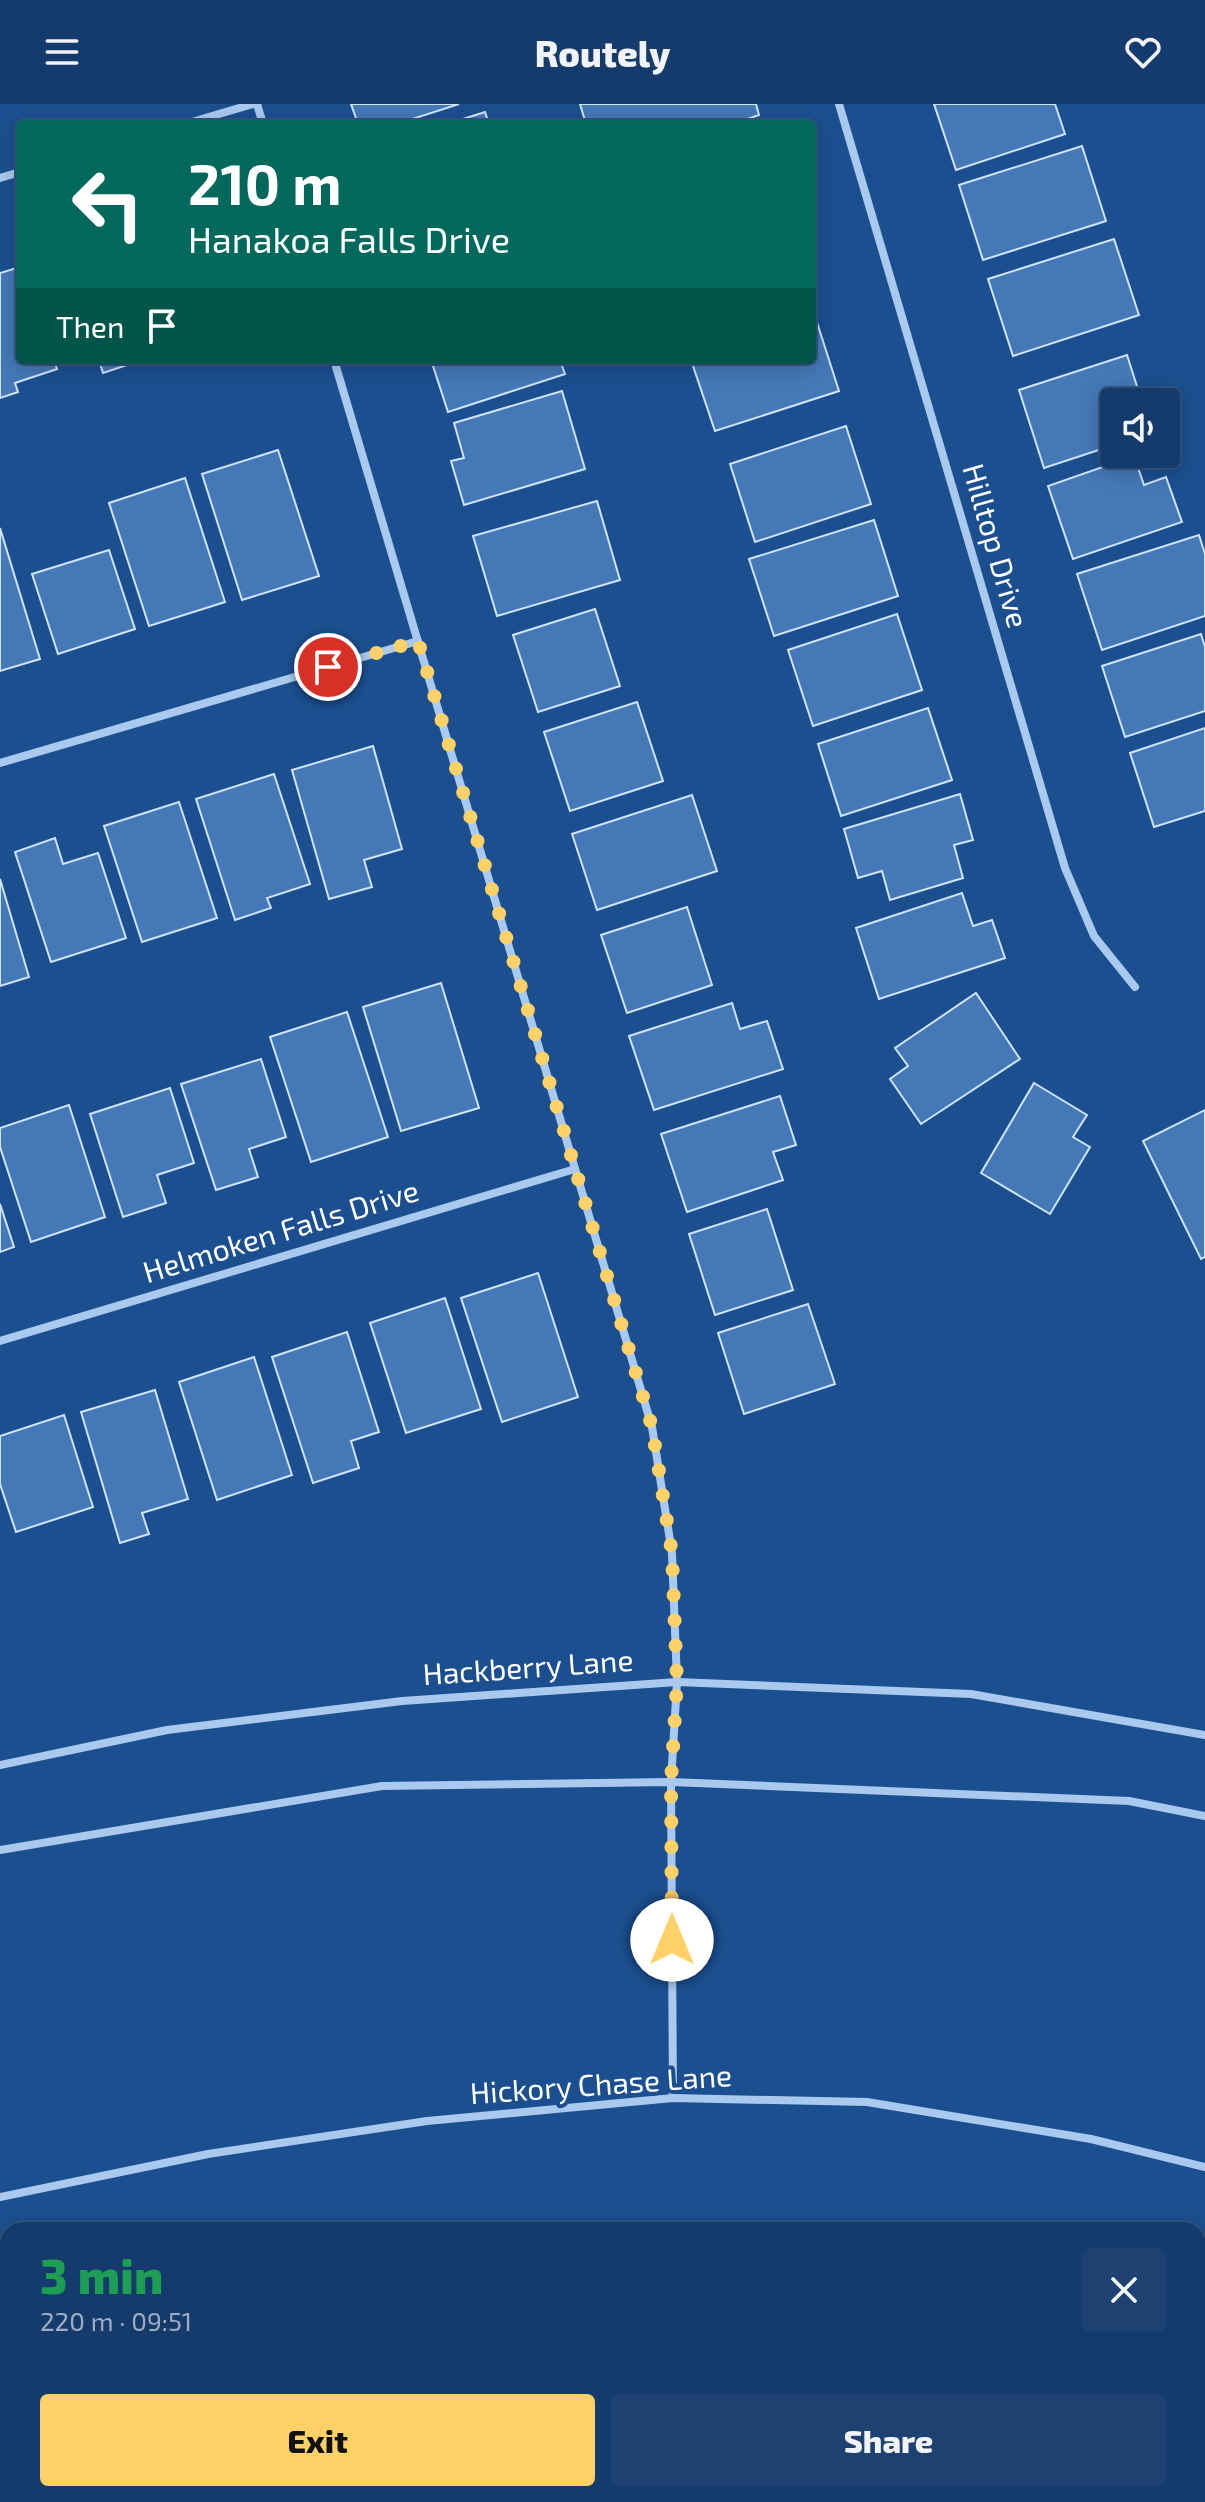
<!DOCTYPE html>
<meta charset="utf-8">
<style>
:root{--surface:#143b6b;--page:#1d4271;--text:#f1f3f6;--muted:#9dadc1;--line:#33557e;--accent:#ffd166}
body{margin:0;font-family:"Exo 2",sans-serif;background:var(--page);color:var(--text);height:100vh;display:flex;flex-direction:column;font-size:30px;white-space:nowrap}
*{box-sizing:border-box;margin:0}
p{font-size:26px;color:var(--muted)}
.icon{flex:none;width:44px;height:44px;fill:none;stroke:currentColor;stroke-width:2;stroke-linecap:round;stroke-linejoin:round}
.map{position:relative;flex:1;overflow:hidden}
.panel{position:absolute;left:0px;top:2118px;width:1206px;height:280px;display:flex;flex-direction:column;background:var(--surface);border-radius:24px 24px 0 0;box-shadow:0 4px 20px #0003,0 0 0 2px var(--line)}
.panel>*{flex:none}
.top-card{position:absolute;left:16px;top:16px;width:800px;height:244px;border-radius:8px;box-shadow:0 4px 20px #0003,0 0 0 2px var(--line);background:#00695c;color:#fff;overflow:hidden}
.tools{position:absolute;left:1100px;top:284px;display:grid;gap:16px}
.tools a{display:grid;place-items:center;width:80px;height:80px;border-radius:8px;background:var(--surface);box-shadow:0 4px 20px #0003,0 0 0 2px var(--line);font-size:40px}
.pin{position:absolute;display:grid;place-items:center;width:68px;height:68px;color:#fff;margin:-34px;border:4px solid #fff;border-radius:50%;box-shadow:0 2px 8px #0007}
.me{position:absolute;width:88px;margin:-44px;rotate:0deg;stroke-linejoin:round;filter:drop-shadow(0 0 6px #0008)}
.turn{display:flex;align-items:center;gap:28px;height:168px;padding:0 40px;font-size:36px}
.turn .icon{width:104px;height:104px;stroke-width:2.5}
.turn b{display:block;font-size:56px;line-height:68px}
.then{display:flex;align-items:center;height:76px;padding:0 40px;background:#0003;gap:16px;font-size:30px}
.round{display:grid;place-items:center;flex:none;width:84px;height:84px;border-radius:8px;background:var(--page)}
.head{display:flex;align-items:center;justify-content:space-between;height:136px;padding:0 40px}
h1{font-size:48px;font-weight:800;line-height:60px;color:#1e9e55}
.action{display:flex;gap:16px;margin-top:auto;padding:16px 40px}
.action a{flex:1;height:92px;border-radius:8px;background:var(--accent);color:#111;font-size:32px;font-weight:800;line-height:92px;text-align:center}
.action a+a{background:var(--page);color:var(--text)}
header{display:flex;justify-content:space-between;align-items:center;height:104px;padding:0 40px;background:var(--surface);font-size:36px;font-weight:800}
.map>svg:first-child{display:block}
.building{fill:#4478b7;stroke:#cfe3fa;stroke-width:2}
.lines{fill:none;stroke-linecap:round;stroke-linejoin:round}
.street{stroke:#a9c9ee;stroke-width:8}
.route{stroke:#ffd166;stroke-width:14;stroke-dasharray:0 25.2}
.labels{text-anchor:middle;stroke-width:8;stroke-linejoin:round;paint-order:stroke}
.street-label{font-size:30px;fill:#fff;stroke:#1b4f8f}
</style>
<header><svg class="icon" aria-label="menu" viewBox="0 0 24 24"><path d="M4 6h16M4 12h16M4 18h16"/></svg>Routely<svg class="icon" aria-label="heart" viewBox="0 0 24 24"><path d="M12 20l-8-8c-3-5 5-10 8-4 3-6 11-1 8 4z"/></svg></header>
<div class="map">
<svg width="1205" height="2398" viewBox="0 0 1205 2398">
<rect width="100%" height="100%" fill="#1b4f8f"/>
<g class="building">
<path d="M351,0H459L397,20H358Z"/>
<path d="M580,0H756L759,11L733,20H586Z"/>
<path d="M934,0H1055L1065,30L956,66Z"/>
<path d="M485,8L489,20H447Z"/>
<path d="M1082,42L1106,117L983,156L959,81Z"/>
<path d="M1114,135L1139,211L1013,252L988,175Z"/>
<path d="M20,163V256H54L57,265L15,279L18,288L0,294V169Z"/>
<path d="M815,212L839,287L715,327L691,256H812V213Z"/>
<path d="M1127,251L1142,298H1114V341L1044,364L1019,286Z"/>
<path d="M99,256H142L103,269Z"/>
<path d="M431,256H560L565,270L448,308Z"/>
<path d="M562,287L585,365L464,401L451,357L464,354L454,319Z"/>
<path d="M846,322L871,400L755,438L730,360Z"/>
<path d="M278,346L319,472L242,496L202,370Z"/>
<path d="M1134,352L1144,381L1166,373L1182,418L1073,455L1048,382Z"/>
<path d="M185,374L225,498L149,522L109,399Z"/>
<path d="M597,397L620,476L497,512L473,432Z"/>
<path d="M874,416L898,492L774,532L749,455Z"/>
<path d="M0,424L40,555L0,567Z"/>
<path d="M1199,431L1205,450V512L1102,546L1077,470Z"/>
<path d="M109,446L135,525L58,550L32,470Z"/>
<path d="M595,505L620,582L538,608L513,531Z"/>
<path d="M897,510L922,586L813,622L788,546Z"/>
<path d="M1201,530L1205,543V607L1125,633L1102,562Z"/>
<path d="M637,598L663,677L570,707L544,628Z"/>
<path d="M928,604L952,676L841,712L818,640Z"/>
<path d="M1205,624V707L1154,723L1130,649Z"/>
<path d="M373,642L402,745L364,756L372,783L329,795L292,666Z"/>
<path d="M274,670L310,780L267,794L271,804L235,816L196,695Z"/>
<path d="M960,690L973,736L954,741L963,774L890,796L882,767L858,774L844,725Z"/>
<path d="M692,691L717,767L597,806L572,730Z"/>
<path d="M179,698L217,814L142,838L104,722Z"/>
<path d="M55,734L63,760L98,749L126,834L51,858L15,748Z"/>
<path d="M0,775L29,873L0,882Z"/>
<path d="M962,789L973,822L992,816L1005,854L879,895L856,824Z"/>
<path d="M687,803L712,881L627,909L601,831Z"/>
<path d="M441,879L479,1004L401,1027L363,903Z"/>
<path d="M976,889L1020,955L921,1020L890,975L908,962L895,944Z"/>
<path d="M732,899L740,925L767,917L783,965L654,1006L629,932Z"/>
<path d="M347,908L388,1033L311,1058L270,933Z"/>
<path d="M261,955L286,1033L249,1045L258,1073L216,1086L181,980Z"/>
<path d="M1034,979L1087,1011L1073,1033L1090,1043L1050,1110L981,1069Z"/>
<path d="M170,984L194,1059L157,1071L166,1099L123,1113L90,1010Z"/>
<path d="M780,992L796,1041L773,1048L783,1076L687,1108L661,1030Z"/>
<path d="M69,1001L105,1113L31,1138L0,1043V1024Z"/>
<path d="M1205,1006V1153L1201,1155L1143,1037Z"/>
<path d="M0,1100L14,1143L0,1148Z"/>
<path d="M767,1105L793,1186L715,1211L689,1130Z"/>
<path d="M538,1169L578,1293L502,1318L461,1194Z"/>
<path d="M445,1194L481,1305L406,1329L370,1219Z"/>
<path d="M808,1200L835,1280L744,1310L718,1229Z"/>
<path d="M347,1228L379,1328L351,1337L359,1364L313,1379L272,1253Z"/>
<path d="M254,1253L292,1371L217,1396L179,1278Z"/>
<path d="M155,1286L188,1395L142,1409L149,1430L120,1439L81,1308Z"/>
<path d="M64,1311L93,1403L16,1428L0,1380V1332Z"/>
</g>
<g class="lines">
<g class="street">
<path d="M257,0L263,20"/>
<path d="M839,0L1065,764L1094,832L1135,883"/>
<path d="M185,20L253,0"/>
<path d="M0,74L20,68"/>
<path d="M334,256L652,1323L672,1449L677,1578L671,1678L673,1994"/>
<path d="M0,659L418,537"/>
<path d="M0,1237L575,1065"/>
<path d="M0,1661L167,1626L402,1597L677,1578L971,1590L1205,1631"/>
<path d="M0,1746L382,1682L671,1678L1129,1697L1205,1712"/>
<path d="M0,2093L208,2050L427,2017L673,1994L867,1998L1091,2035L1205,2063"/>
</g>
</g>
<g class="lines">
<path class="route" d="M328,563L418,537L652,1323L672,1449L677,1578L671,1678L672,1836"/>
</g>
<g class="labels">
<g class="street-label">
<text transform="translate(995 442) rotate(74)" y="10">Hilltop Drive</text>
<text transform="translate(281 1128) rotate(-17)" y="10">Helmoken Falls Drive</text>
<text transform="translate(528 1564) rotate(-4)" y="10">Hackberry Lane</text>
<text transform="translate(601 1981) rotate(-4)" y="10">Hickory Chase Lane</text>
</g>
</g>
</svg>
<div class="tools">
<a><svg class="icon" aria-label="sound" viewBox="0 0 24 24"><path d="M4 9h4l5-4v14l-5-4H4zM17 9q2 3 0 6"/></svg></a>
</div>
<div class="pin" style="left:328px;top:563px;background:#d93025"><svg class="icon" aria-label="arrive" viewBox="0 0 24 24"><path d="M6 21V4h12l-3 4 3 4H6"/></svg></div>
<svg class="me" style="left:672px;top:1836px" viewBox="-20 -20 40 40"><circle r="19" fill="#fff"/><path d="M0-13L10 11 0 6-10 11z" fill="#ffd166"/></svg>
<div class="top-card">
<div class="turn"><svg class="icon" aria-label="left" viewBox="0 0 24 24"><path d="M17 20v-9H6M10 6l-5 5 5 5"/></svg><div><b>210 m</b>Hanakoa Falls Drive</div></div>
<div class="then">Then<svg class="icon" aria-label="arrive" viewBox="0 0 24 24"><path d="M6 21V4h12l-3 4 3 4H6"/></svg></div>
</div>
<section class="panel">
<div class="head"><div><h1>3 min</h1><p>220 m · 09:51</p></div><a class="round"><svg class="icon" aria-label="close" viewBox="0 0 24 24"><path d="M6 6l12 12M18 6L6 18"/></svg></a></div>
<div class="action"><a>Exit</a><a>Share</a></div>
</section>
</div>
